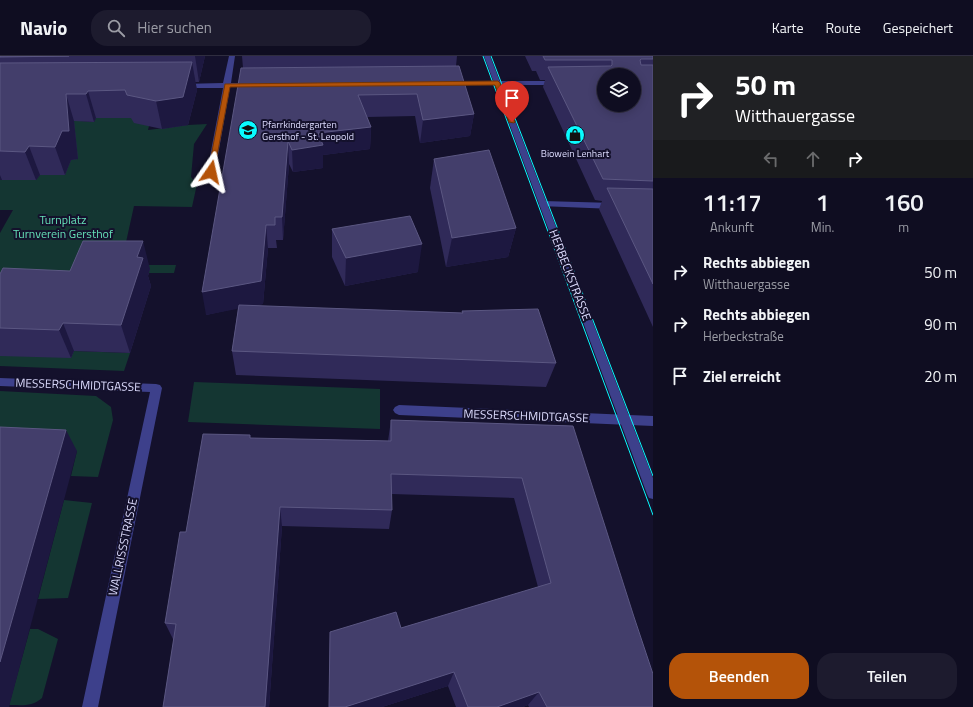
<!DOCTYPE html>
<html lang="de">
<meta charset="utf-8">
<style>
:root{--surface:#0f0d21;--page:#1d1b2e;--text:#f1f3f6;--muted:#9b9ca5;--line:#2f2d3f;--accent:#b45309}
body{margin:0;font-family:"Titillium Web",sans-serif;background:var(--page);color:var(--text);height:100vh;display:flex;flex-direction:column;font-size:15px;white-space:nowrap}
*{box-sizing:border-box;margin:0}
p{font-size:13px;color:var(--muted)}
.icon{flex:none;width:22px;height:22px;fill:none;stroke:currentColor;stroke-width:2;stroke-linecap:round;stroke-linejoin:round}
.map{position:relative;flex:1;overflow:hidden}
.panel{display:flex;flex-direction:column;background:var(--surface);width:320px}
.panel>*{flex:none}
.hud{background:#202124;color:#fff;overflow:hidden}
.buttons{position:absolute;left:597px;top:12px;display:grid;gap:8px}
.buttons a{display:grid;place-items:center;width:44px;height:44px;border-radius:50%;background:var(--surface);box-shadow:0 2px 10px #0003,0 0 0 1px var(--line);font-size:20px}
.pin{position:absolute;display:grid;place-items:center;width:34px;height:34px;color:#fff;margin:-41px -17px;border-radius:50% 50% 50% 0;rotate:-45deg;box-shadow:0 0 4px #0007}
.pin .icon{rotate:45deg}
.me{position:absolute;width:44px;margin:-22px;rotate:11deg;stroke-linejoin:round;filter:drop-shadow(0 0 3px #0008)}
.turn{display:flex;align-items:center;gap:14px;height:84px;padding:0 16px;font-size:18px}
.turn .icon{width:52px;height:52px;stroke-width:2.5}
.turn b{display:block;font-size:28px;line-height:34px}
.lanes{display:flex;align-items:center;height:38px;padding:0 16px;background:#0003;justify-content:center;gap:20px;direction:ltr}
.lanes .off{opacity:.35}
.eta{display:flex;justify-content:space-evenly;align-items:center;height:68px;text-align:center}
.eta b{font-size:24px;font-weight:600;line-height:28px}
.button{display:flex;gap:8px;margin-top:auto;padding:8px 16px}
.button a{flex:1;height:46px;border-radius:16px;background:var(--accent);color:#fff;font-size:16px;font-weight:600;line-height:46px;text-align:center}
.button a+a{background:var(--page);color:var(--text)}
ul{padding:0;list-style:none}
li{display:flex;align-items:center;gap:12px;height:52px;padding:0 16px}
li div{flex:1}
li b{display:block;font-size:15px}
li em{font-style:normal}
header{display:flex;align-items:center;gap:24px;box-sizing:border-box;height:56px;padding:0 20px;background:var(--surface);border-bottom:1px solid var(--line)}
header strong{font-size:19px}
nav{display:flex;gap:22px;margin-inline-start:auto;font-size:14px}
.search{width:280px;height:36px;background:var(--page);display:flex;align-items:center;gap:10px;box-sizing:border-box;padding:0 14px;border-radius:16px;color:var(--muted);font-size:15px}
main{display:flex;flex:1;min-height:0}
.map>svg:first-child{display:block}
.green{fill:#143632}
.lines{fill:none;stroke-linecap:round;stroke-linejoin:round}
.minor{fill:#3d408b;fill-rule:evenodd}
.tertiary{fill:#3d408b;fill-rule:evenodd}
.tram{stroke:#09fbff;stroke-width:1}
.wall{fill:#302a59}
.shaded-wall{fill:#1d1840}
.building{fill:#433e6b;stroke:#5b5782;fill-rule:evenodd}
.route{fill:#b45309;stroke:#753606}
.labels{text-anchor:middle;stroke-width:4;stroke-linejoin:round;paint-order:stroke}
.far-poi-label{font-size:10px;fill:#deddff;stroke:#14112c;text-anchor:start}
.park-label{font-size:12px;fill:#66e1b8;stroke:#14112c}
.street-label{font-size:12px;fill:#deddff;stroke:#14112c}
</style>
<header>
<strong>Navio</strong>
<div class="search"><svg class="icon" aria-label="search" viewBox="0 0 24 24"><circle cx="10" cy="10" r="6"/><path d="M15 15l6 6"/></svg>Hier suchen</div>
<nav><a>Karte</a><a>Route</a><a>Gespeichert</a></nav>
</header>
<main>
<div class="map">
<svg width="653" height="651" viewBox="0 0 653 651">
<rect width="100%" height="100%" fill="#14112c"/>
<g class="green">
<path d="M64,62L80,65L94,66L96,62H151L148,74L188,69L207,68L194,88L191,121L197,128L192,151L134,150L121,209H176L174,217H149L0,246V177L13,154H0V104L36,124L40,119H65Z"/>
<path d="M74,295L130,297L124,315L0,310V299Z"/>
<path d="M194,326L380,333V373L188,366Z"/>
<path d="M0,335L96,340L111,351L113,364L98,421L71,420L77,395L0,392Z"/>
<path d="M64,444L92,447L68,542L38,543Z"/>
<path d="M30,573H38L58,583L42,642C32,651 22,649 9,649Z"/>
</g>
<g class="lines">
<g class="minor">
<path d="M229,0H235L231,27H251L255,29L251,31H230L215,116L211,118L207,116L223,32H181L177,30L181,28L223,27Z"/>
<path d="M448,25H559L563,27L559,29H448Z"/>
<path d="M543,145L614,147L618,150L614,153L540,150L539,148L540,146Z"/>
<path d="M0,322L156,328L160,329L162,332L98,651H82L150,336L0,330Z"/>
<path d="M399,349L653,360V370L399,359L395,357L393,354L395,351Z"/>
</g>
<path class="tertiary" d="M484,0H490L653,422V443L649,442L647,438Z"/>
<g class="tram">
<path d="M483,0L653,459"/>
<path d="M491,0L653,420"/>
</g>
</g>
<g class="wall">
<path d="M0,0H205L199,26H195L197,34L188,69L162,73L134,67L131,62H96L94,66L74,65L78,103L71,104L65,119H40L36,124H0Z"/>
<path d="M242,0H457L456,10L474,58L470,80L420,87L415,60L367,61L371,71L370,93L323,99V112L293,116L289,108L283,184H276L277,192H268L263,248L251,250L462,257V255L556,307L546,331L236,319L232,295L238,252L206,259L243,12Z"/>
<path d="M525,0H653V271L599,153L602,145L595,144L543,31L545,24H540L536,15H532Z"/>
<path d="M434,103L516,172L508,201L446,211L430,132Z"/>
<path d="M332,173L418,216L345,230L332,201Z"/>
<path d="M150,213L148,220L151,230L130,297L74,295L71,302L0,300V218L70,215Z"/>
<path d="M391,364L573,370L653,651H529L528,649L523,651H456L448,630L382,651H329L401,572L538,531L514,442L392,438V454L389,473L282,470L269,651H163L174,583H173L165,567L186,476L250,379V382L388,385Z"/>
</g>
<g class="shaded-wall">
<path d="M195,0H205L199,26Z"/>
<path d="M192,6L197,34L188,69L162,73L156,45Z"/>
<path d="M88,35L96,62L94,66L86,38Z"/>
<path d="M66,38L74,65L78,103L71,104L65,119L55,91Z"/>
<path d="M474,58L470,80L420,87L423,64Z"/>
<path d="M371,71L370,93L323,99V112L293,116L292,94L318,77Z"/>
<path d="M288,85L289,108L283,184L282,161Z"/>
<path d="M29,90L40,119L36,124L25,96Z"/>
<path d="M0,119L2,124H0Z"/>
<path d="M266,169L268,192L263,248L206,259L202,236Z"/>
<path d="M516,172L508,201L446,211L452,182Z"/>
<path d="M143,185L150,213L148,220L151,230L130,297L121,269L137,201Z"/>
<path d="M422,188L418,216L345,230L346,202Z"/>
<path d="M63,267L74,295L71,302L59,274Z"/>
<path d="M66,374L77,395L9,651H0V606Z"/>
<path d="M280,451L282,470L269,651H265Z"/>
<path d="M454,616L448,630L382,651H345Z"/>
<path d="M539,636L528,649L523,651H497Z"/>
</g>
<g class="building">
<path d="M0,0H69L0,1Z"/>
<path d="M543,0H653V3H641L640,4L641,9H653V125L603,123L548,11L611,10L612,9V4H545ZM604,19H634V49H604Z"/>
<path d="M192,6L183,41L156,45L127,39L125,34L88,35L86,38H66L69,75H62L55,91L29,90L25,96L0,95V7Z"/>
<path d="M459,10L474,58L423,64L417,38L358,39L371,71L318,77L323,89L292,94L288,85L282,161H275V169H266L261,225L202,236L241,12Z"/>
<path d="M489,94L516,172L452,182L434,103Z"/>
<path d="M607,132L653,133V228Z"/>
<path d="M410,160L422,188L346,202L332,173Z"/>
<path d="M83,185H143L137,201L143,202L121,269L63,267L59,274L0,272V218L3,212L70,215Z"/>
<path d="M239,249L463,257L462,255L538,253L556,307L232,295Z"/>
<path d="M391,364L573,370L634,561L653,618V651H547L539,636L497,651H468L454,616L345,651H329L330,576L396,556L401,572L551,527L522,422L391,418L392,454L280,451L265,651H163L176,568L165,567L180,476H186L203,378L250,379V382L391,385Z"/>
<path d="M0,371L66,374L0,606Z"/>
</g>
<path class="route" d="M498,25L500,27L515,66L514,67L509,66L495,29L230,31L214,116L211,118L208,116L225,28Z"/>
<defs>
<symbol id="school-disc" viewBox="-11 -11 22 22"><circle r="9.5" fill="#09fbff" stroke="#14112c"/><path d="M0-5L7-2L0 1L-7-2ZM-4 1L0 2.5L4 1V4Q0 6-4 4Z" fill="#111"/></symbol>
<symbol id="shop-disc" viewBox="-11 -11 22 22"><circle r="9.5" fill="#09fbff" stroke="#14112c"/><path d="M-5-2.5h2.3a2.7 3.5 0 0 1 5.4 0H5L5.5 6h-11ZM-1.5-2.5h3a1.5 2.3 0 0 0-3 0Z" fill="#111"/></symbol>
</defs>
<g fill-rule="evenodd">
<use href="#school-disc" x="237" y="63" width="22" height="22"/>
<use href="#shop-disc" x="564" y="68" width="22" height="22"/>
</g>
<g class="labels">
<g class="far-poi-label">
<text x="262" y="72">Pfarrkindergarten<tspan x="262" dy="12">Gersthof - St. Leopold</tspan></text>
<text x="575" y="101" text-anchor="middle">Biowein Lenhart</text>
</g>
<g class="park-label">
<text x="63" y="168">Turnplatz<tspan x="63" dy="14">Turnverein Gersthof</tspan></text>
</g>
<g class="street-label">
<text transform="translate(570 219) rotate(69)" y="4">HERBECKSTRASSE</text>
<text transform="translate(78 329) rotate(2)" y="4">MESSERSCHMIDTGASSE</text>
<text transform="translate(526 360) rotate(2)" y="4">MESSERSCHMIDTGASSE</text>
<text transform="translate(123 491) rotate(-78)" y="4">WALLRISSSTRASSE</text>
</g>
</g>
</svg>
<div class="buttons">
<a><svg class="icon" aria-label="layers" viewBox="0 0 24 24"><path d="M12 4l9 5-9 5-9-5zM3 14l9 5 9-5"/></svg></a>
</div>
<div class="pin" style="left:512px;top:66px;background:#d93025"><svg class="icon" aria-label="arrive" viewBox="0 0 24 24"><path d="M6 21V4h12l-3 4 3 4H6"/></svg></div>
<svg class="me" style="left:211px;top:116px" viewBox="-20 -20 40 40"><path d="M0-17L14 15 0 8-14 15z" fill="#b45309" stroke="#fff" stroke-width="4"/></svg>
</div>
<section class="panel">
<div class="hud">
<div class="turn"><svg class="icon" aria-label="right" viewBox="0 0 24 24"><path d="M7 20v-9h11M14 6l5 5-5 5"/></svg><div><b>50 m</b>Witthauergasse</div></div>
<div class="lanes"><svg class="icon off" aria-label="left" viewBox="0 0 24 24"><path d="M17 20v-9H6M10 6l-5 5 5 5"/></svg><svg class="icon off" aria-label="ahead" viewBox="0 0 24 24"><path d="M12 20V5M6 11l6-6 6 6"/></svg><svg class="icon" aria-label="right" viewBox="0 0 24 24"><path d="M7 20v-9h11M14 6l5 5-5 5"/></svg></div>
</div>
<div class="eta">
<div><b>11:17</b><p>Ankunft</p></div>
<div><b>1</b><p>Min.</p></div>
<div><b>160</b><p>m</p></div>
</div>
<ul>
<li><svg class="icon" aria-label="right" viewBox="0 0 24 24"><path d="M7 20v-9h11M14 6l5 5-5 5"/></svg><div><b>Rechts abbiegen</b><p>Witthauergasse</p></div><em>50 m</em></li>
<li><svg class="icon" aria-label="right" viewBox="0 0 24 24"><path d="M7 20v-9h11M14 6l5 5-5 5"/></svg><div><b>Rechts abbiegen</b><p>Herbeckstraße</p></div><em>90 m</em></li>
<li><svg class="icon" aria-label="arrive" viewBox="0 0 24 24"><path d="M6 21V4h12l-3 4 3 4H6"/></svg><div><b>Ziel erreicht</b></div><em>20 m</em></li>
</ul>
<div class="button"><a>Beenden</a><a>Teilen</a></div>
</section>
</main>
